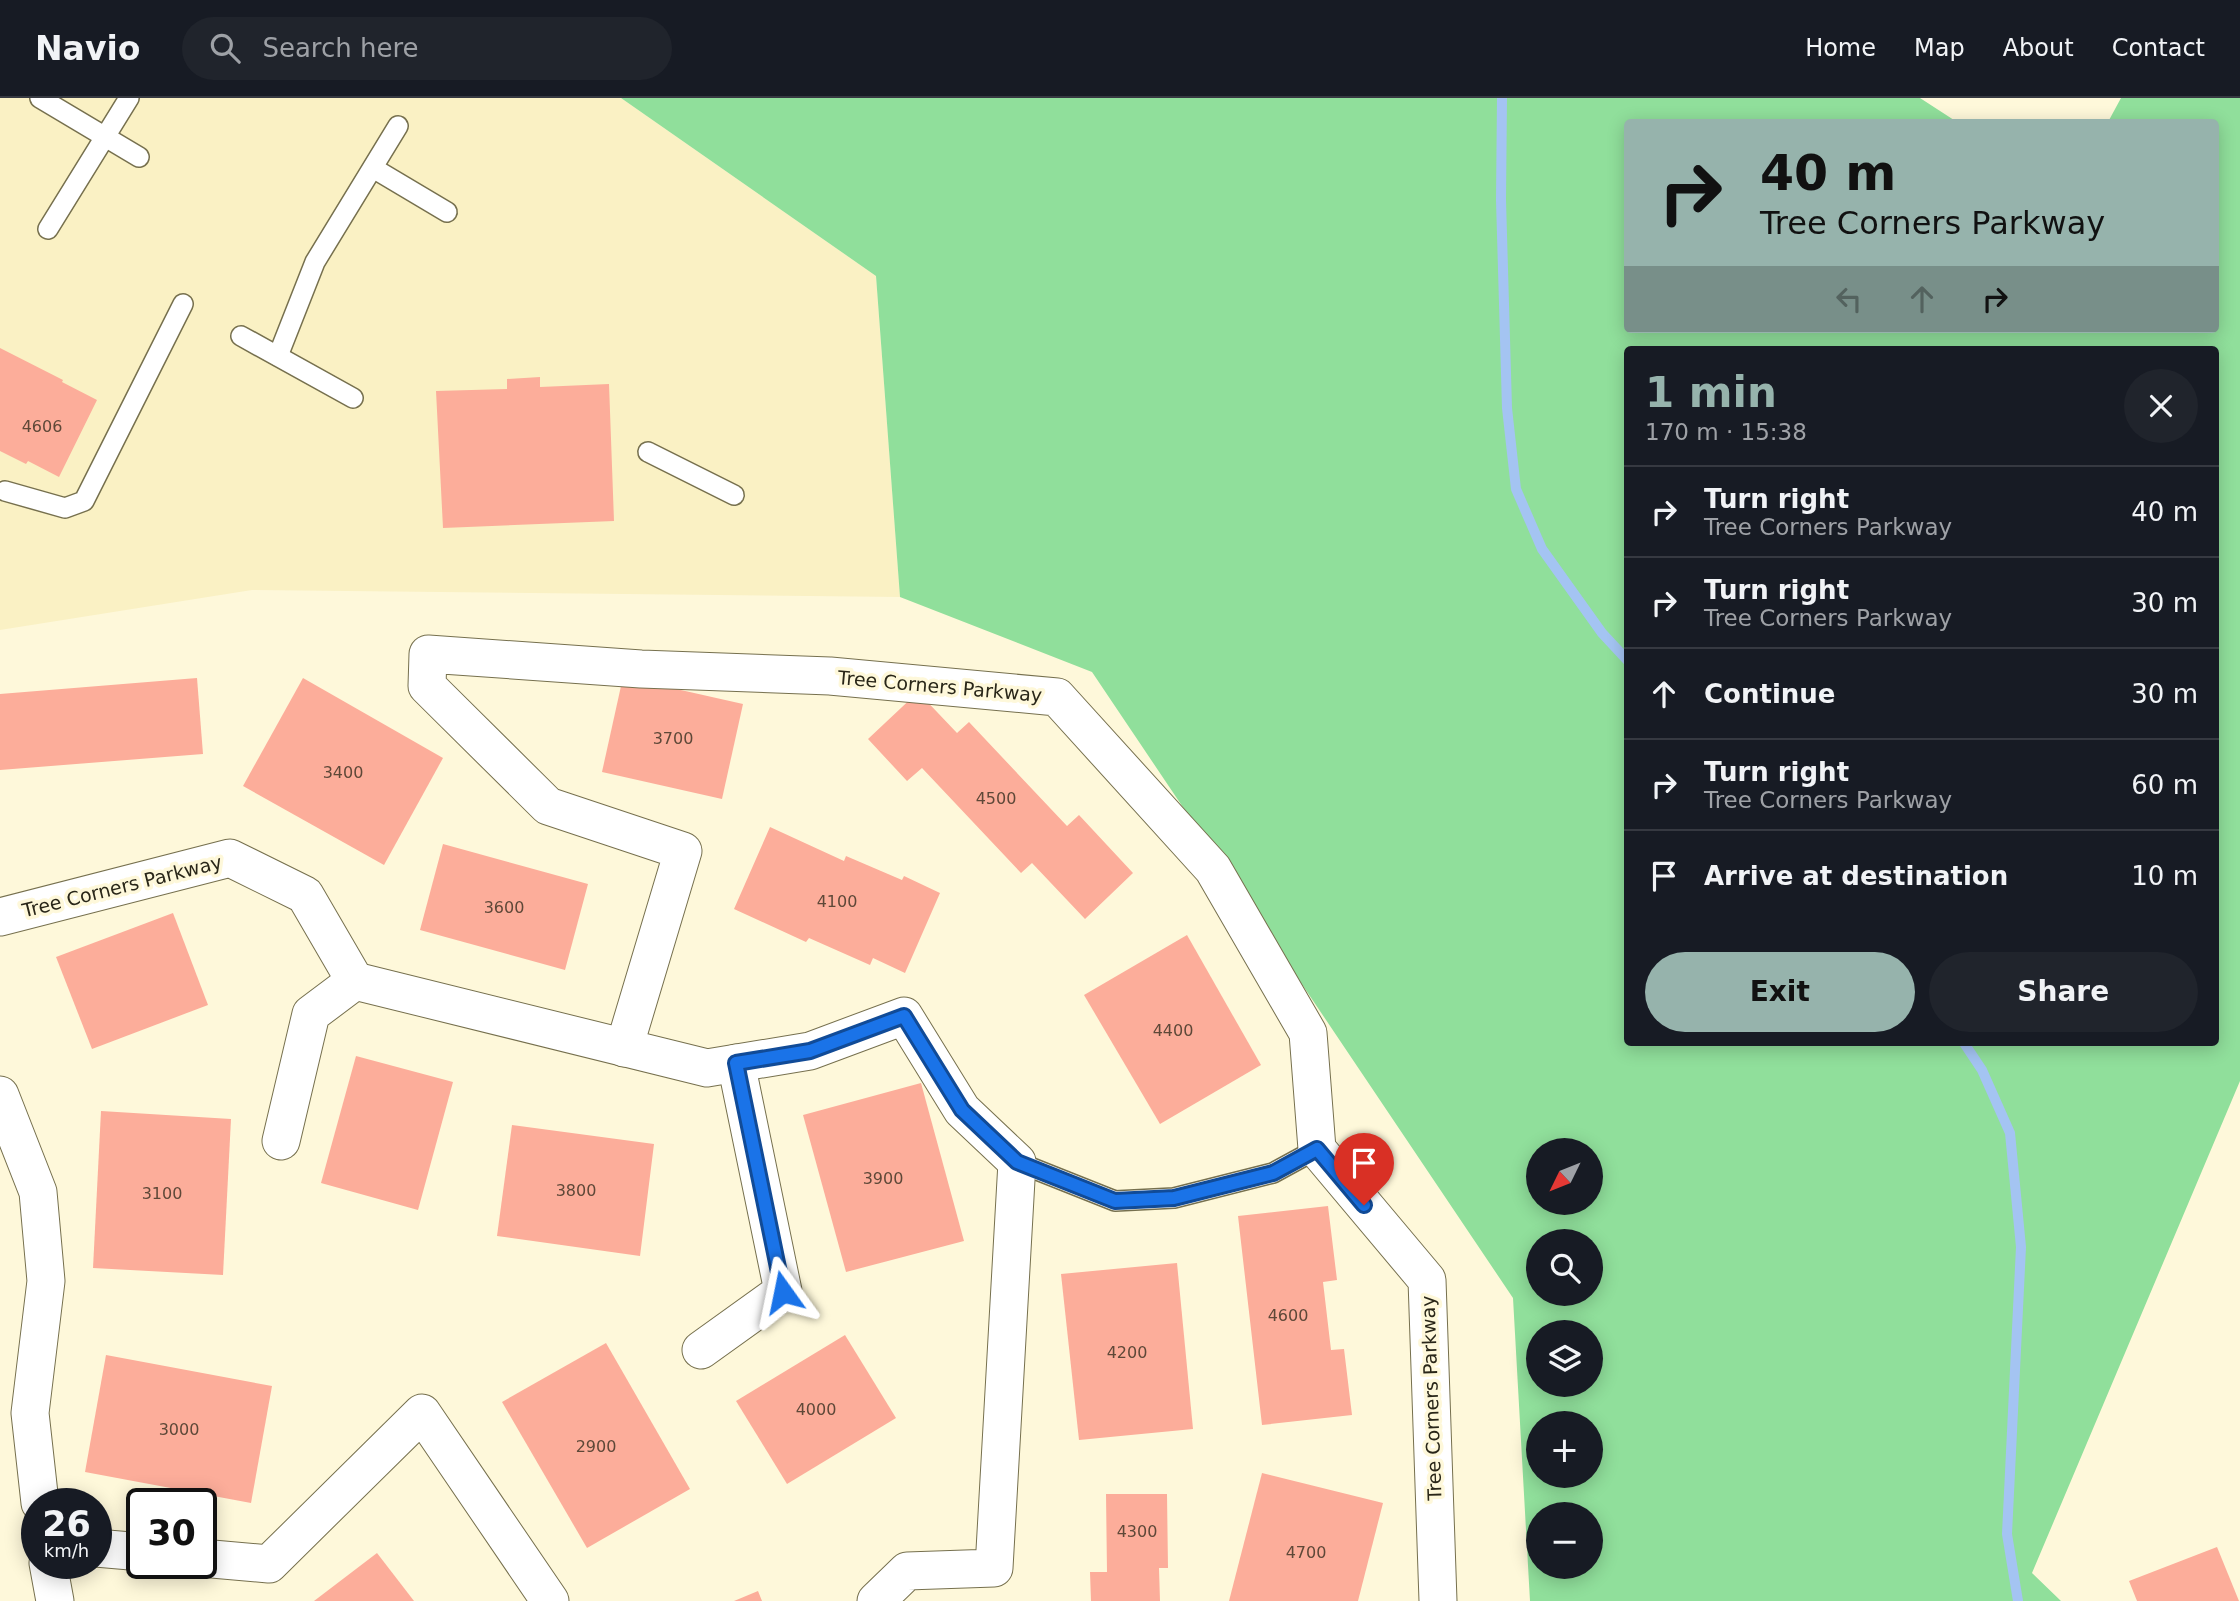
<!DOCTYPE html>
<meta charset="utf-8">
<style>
:root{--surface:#171b24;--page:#20242c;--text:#f1f3f6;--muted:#9ea1a6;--line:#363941;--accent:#96b3ac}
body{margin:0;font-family:"DejaVu Sans",sans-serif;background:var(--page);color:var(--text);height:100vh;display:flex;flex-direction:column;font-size:26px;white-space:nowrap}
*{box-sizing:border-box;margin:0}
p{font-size:23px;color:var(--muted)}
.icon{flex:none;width:38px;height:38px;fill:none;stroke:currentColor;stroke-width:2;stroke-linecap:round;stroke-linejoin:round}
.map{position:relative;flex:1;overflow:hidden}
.panel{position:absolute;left:1624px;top:248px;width:595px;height:700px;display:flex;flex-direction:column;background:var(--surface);border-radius:7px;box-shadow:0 4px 18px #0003}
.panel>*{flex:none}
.top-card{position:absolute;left:1624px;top:21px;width:595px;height:214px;border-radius:7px;box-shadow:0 4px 18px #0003;background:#96b3ac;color:#111;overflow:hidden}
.needle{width:46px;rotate:227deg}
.fabs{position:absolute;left:1526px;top:1040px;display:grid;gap:14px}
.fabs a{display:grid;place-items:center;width:77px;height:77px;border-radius:50%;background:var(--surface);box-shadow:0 4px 18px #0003;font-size:35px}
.speed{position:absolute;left:21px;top:1390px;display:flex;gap:14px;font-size:35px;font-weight:700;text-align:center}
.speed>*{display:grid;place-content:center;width:91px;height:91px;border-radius:50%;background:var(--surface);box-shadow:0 4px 18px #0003;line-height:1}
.speed small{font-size:18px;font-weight:400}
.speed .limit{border:4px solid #111;border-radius:10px;background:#fff;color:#111}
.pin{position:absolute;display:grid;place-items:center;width:60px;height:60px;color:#fff;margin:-72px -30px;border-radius:50% 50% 50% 0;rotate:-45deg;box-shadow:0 0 7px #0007}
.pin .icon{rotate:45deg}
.me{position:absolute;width:77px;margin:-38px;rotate:348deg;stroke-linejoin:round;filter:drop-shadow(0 0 5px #0008)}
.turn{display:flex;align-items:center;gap:24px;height:147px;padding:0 21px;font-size:32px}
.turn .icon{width:91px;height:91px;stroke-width:2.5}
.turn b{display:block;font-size:49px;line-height:60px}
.lanes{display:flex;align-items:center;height:66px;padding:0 21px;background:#0003;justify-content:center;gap:35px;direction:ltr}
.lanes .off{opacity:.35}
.round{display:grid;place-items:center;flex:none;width:74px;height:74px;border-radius:37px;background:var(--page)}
.headline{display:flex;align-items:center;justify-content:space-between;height:119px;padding:0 21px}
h1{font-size:42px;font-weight:800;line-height:52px;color:var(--accent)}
.button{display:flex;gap:14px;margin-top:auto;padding:14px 21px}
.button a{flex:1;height:80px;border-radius:42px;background:var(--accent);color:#111;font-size:28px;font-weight:800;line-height:80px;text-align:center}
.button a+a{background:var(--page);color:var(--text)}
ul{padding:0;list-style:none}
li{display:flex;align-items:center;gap:21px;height:91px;padding:0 21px;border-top:2px solid var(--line)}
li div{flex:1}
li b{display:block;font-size:26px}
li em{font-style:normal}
header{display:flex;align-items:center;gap:42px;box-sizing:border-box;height:98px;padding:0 35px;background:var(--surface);border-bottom:2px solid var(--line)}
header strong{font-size:33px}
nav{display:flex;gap:38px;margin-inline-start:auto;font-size:24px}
.search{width:490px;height:63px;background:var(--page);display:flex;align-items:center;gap:18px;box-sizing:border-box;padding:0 24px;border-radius:38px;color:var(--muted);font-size:26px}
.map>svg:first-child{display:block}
.built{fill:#faf1c4}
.forest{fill:#90df9b;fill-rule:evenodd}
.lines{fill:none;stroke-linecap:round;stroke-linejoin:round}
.stream{stroke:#a4c4f2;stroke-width:10}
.building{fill:#fcad9a}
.lane-casing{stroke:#76704e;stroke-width:22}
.street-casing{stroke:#76704e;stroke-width:39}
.lane{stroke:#fff;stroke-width:19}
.street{stroke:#fff;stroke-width:37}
.route-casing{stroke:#114b97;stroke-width:18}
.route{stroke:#1a73e8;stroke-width:12}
.labels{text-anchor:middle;stroke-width:7;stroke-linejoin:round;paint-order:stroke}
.number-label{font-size:16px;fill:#5e4838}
.street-label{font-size:19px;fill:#292618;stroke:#fef8da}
</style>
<header>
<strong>Navio</strong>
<div class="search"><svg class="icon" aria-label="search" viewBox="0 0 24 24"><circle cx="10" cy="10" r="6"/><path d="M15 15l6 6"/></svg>Search here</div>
<nav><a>Home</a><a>Map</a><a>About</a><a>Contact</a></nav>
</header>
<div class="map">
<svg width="2240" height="1503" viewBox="0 0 2240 1503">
<rect width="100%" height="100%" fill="#fef8da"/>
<path class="built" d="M0,0H621L876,178L900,499L252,492L0,532Z"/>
<path class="forest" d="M621,0H1920L1957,24H1628V231H2216V24H2108L2121,0H2240V983L2032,1475L2061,1503H1530L1513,1200L1092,574L900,499L876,178ZM1628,252H2216V945H1628ZM1538,1052H1591V1104H1538ZM1538,1143H1591V1195H1538ZM1538,1234H1591V1286H1538ZM1538,1325H1591V1377H1538ZM1538,1416H1591V1468H1538Z"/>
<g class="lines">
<g class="stream">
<path d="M1502,0L1501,102L1507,310L1516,391L1542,451L1602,535L1628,563"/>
<path d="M1964,945L1982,972L2010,1035L2021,1149L2007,1436L2018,1503"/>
</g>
</g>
<g class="building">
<path d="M0,250L63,282L62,284L97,302L59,379L28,363L26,366L0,353Z"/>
<path d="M540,279V289L609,286L614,423L443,430L436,293L507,291V281Z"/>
<path d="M623,579L743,606L722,701L602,674Z"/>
<path d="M197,580L203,656L0,672V596Z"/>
<path d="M303,580L443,660L384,767L243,688Z"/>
<path d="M918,594L957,635L969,624L1067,728L1079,717L1133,775L1085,821L1032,765L1021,775L922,670L907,683L868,641Z"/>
<path d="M770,729L844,763L846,758L902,782L904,778L940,795L905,875L873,860L870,867L809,840L806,844L734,811Z"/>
<path d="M443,746L588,786L565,872L420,832Z"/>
<path d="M173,815L208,907L92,951L56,859Z"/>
<path d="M1187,837L1261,967L1160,1026L1084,897Z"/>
<path d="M356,958L453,984L418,1112L321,1085Z"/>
<path d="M921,985L964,1143L846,1174L803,1017Z"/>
<path d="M101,1013L231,1021L223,1177L93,1170Z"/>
<path d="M512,1027L654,1046L640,1158L497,1138Z"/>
<path d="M1328,1108L1337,1182L1323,1184L1331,1252L1344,1251L1352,1317L1262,1327L1238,1118Z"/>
<path d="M1177,1165L1193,1331L1079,1342L1061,1176Z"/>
<path d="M845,1237L896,1320L787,1386L736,1303Z"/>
<path d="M606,1245L690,1391L587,1450L502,1304Z"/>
<path d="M106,1257L272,1288L251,1405L85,1374Z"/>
<path d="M1262,1375L1383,1405L1358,1503H1229Z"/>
<path d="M1106,1396H1167L1168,1470H1159L1160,1503H1091L1090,1474H1107Z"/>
<path d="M2217,1449L2239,1503H2137L2129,1483Z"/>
<path d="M377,1455L414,1503H314Z"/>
<path d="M758,1493L762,1503H734Z"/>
</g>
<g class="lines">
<defs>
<g id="lane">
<path d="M40,0L139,59"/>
<path d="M373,70L447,114"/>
<path d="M48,131L129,0"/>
<path d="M241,238L353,300"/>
<path d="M278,258L315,164L398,28"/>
<path d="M648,354L734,397"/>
<path d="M5,393L65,410L84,403L183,206"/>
<path d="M1017,1064L1115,1103L1174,1100L1273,1075L1317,1051"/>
</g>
<g id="street">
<path d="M0,819L230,760L305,797L355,883L707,970L810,953L904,918L962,1012L1017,1064L994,1470L907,1473L876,1503"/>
<path d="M624,950L683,753L548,708L427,588L428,556L641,571L830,578L1057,599L1213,771L1308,935L1317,1051L1427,1182L1438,1503"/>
<path d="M0,997L38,1094L46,1183L30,1315L40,1405"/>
<path d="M281,1043L311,916L355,883"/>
<path d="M701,1252L783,1193L736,965"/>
<path d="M96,1450L142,1454"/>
<path d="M201,1460L269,1466L422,1315L550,1503"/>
<path d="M48,1465L55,1503"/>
</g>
</defs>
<use href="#lane" class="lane-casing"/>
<use href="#street" class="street-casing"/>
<use href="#lane" class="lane"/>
<use href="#street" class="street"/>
</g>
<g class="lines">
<defs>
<path id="route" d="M783,1194L736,965L810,953L904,918L962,1012L1017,1064L1115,1103L1174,1100L1273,1075L1317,1051L1364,1107"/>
</defs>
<use href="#route" class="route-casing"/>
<use href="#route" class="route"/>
</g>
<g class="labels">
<g class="number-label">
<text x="42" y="334">4606</text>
<text x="673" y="646">3700</text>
<text x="343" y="680">3400</text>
<text x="996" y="706">4500</text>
<text x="837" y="809">4100</text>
<text x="504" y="815">3600</text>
<text x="1173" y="938">4400</text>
<text x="883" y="1086">3900</text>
<text x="576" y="1098">3800</text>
<text x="162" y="1101">3100</text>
<text x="1288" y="1223">4600</text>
<text x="1127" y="1260">4200</text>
<text x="816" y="1317">4000</text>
<text x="179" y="1337">3000</text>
<text x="596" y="1354">2900</text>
<text x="1137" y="1439">4300</text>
<text x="1306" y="1460">4700</text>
</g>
<g class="street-label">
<text transform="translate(940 588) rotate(5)" y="7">Tree Corners Parkway</text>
<text transform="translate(122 788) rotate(-14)" y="7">Tree Corners Parkway</text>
<text transform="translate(1431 1300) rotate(-92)" y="7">Tree Corners Parkway</text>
</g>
</g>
</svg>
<div class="fabs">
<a><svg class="needle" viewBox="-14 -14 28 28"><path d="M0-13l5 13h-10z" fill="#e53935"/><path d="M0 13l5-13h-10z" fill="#9ea1a6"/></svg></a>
<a><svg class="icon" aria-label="search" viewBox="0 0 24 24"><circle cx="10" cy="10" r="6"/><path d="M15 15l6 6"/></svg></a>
<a><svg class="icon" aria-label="layers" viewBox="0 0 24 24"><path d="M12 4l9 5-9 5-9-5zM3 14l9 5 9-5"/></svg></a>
<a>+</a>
<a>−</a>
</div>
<div class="speed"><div>26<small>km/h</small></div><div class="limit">30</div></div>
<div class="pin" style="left:1364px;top:1107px;background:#d93025"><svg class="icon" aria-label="arrive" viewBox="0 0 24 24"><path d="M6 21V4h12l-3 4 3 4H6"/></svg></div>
<svg class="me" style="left:783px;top:1194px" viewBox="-20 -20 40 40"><path d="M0-17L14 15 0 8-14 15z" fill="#1a73e8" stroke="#fff" stroke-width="4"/></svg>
<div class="top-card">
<div class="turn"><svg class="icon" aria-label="right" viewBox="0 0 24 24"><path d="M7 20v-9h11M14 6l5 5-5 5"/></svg><div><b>40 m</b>Tree Corners Parkway</div></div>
<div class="lanes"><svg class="icon off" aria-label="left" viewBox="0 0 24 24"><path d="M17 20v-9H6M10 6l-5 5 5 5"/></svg><svg class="icon off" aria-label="ahead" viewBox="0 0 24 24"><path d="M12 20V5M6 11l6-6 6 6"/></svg><svg class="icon" aria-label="right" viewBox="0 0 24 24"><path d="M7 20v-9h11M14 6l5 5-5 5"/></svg></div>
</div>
<section class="panel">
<div class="headline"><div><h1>1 min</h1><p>170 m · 15:38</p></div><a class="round"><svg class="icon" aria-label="close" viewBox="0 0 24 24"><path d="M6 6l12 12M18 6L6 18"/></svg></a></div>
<ul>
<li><svg class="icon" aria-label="right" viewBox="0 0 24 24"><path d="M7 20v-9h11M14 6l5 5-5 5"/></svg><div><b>Turn right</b><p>Tree Corners Parkway</p></div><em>40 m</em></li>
<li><svg class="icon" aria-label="right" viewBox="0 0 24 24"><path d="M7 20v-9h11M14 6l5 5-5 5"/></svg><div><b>Turn right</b><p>Tree Corners Parkway</p></div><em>30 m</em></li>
<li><svg class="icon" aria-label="ahead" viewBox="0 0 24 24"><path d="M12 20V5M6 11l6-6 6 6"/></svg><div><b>Continue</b></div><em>30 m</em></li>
<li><svg class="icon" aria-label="right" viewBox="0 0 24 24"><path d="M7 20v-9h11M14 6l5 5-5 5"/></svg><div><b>Turn right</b><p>Tree Corners Parkway</p></div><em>60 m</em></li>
<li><svg class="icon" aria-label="arrive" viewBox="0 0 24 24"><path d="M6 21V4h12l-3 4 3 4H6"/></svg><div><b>Arrive at destination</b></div><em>10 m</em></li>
</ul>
<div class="button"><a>Exit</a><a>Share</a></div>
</section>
</div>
